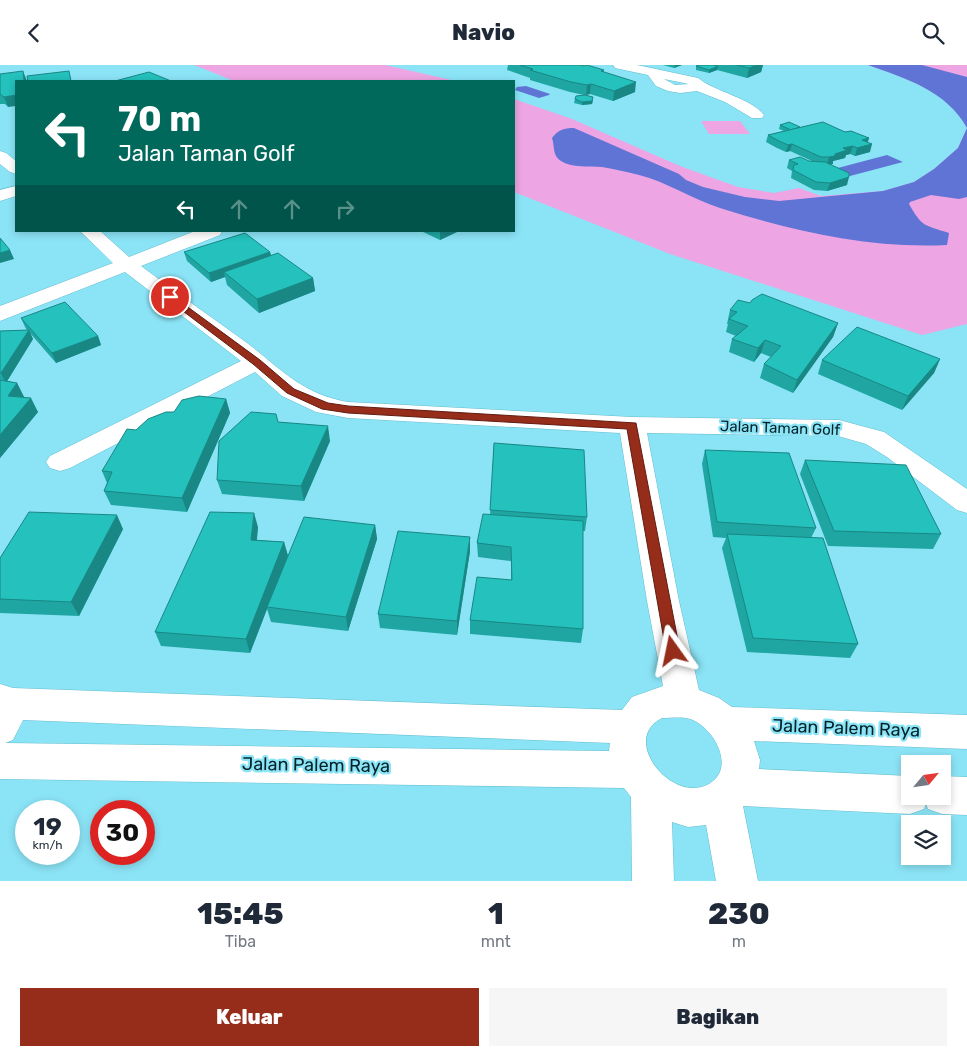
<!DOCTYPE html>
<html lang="id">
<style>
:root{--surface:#fff;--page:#f6f6f7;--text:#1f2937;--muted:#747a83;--accent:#962c1a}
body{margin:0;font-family:Rubik,sans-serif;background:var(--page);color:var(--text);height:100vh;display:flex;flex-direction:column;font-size:19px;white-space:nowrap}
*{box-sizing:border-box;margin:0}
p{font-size:16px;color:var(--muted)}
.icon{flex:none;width:28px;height:28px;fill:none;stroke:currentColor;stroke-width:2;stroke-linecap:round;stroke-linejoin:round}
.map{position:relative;height:816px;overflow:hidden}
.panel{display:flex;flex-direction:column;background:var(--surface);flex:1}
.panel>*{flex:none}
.banner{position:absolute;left:15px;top:15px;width:500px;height:152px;border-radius:0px;box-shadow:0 2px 8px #0003;background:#00695c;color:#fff;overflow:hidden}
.needle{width:32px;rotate:61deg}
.buttons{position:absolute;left:901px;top:690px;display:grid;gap:10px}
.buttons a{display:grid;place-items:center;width:50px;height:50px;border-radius:0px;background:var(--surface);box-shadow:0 2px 8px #0003;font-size:25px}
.speed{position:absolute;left:15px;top:735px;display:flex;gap:10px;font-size:25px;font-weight:700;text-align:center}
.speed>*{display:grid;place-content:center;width:65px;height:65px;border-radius:50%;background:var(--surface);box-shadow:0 2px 8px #0003;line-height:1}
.speed small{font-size:12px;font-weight:400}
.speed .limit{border:8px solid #d22;background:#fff;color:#111}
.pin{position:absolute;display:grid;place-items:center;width:42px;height:42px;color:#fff;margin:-21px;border:2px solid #fff;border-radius:50%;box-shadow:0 1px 5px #0007}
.me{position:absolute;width:55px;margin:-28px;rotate:348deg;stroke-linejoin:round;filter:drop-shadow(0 0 4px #0008)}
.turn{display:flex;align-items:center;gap:18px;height:105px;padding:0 20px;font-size:22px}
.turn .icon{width:65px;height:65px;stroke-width:2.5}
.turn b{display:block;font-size:35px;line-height:42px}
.lanes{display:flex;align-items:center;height:48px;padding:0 20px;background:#0003;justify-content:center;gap:25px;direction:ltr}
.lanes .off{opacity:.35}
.eta{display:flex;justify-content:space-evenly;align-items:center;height:85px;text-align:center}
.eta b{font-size:30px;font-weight:800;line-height:35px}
.primary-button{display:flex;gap:10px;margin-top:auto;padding:10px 20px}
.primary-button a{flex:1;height:58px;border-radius:0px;background:var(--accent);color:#fff;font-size:20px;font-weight:800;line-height:58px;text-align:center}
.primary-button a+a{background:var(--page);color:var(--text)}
header{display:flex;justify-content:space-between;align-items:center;height:65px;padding:0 20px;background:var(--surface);font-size:22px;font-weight:800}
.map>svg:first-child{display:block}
.green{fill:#eea5e3}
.water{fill:#5f74d5}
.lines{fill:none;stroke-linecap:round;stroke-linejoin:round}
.minor-casing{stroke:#63bcce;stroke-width:1}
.minor{fill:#fff;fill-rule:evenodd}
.wall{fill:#1fa6a3}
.shaded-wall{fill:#198784}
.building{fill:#24c1bd;stroke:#198784}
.route{fill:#962c1a;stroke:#621d11}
.labels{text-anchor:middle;stroke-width:4.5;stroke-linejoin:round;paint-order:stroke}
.street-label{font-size:15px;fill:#042127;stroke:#8be4f6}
.near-street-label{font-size:18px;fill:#042127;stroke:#8be4f6}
</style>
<header><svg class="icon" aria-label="back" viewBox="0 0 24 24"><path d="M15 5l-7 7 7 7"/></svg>Navio<svg class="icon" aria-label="search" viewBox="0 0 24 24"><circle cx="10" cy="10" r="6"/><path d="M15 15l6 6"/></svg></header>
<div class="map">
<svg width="967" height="816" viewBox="0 0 967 816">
<rect width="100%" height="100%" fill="#8be4f6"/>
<g class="green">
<path d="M194,0H385L456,16H234Z"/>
<path d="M868,0H967V259L922,270L670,189L514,127V34L572,54L680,101L738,122L774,128L799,123L821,131L883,126L914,117L934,104L958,83L967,63C948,26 905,13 868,0Z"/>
<path d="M701,56H740L750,69H709Z"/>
</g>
<g class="water">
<path d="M868,0H922L967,12V132L959,134L931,130L910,137L909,139C922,162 924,160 949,168L947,180C870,184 792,166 720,143C692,134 667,117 639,110C627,107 615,104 602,102C590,101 571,103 561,96C552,90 555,82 552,73C558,65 564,63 574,63L679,109L686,115L703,122L745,132L779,136L883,126L914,117L934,104L958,83L967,63C947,26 905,13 868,0Z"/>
<path d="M526,21L550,29L549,30L539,33L515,25L517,22Z"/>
<path d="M887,90L903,97L850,111L834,104Z"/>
</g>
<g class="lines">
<defs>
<g id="minor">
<path d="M613,0H637L698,13C715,27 751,33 764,50L762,53H752L725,37L697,26L680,28L668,26L656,21L648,10L615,3ZM664,14L689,19L675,20Z"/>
<path d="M0,86L6,88L16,96V109L10,107L0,99Z"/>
<path d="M16,121V131L0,136V125Z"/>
<path d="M80,166H100L129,192L195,166H222L220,170L141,201C176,227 212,253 247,278C282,305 302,329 348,337L632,352L839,355L884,367L967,424V448L957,445L887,392L866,379L838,371L647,368L679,536L699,625L719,633L732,642L967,650V684L754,676L760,695L759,704L910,711V731H942V711L967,712V750L942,749L928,744L926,739L924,744L910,749L743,741L758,816H716L706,760L688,762L672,757L674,816H632L631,732L624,723L0,714V619L13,623L622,645L632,632L663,621L647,536L620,368L348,353L316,347L282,331L255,307L70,403L60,406L50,403L46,397L50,391L241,296L125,207L0,256V241L113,198ZM662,653C671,653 684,651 693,655C715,665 736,703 709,719C672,740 619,674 662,653ZM23,655L610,678L609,686L5,678L13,675Z"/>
</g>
</defs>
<use href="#minor" class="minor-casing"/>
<use href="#minor" class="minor"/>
</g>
<g class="wall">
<path d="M508,0H581L603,6L635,27L613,36L590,29L586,30L593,36L592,39L582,40L574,38L575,34L584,30L570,27L530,15V13L507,5Z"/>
<path d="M663,0H682L674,3Z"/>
<path d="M700,0H763L761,7L747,13L717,5L709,8L696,5V1Z"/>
<path d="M0,9L8,42L5,39H0Z"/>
<path d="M780,60L845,67L869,73L868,77L870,87L855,91L850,89L846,90L845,93L833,96V99H831L847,120L827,126L814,125L791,113L792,106L787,103L789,95L812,96L790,86L786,87L777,83L766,77L768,70L784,66L779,64Z"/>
<path d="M421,166H459L440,175Z"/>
<path d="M184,187H270L271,190L313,213L315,226L259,248L227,220L225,212L211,217L187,196Z"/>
<path d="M750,238L838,258L833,272L793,328L760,313L764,299L771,292L761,288L754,297L729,287L732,274L736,271L726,267L728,259H727L730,245Z"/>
<path d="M21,253L98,271L101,280L56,298L30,268L33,274L7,316L17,318L24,332L38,347L0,393V266L27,265L25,262Z"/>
<path d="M940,294L934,308L902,345L818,309L822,295Z"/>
<path d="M226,334L230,348L187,447L111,440L104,426L107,418L102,406L136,365L174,347Z"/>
<path d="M278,357L330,376L304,436L222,429L217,415Z"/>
<path d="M494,378L587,452L585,466H583V564L581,578L470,569V555L511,515V496L478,492L477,478L490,450Z"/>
<path d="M705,385L816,463L811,473L858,579L850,593L747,587L722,483L726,473L713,472L702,399Z"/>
<path d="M805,395L941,469L933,484L828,481L800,409Z"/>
<path d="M375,460L377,474L348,566L271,557L267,544L250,588L161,581L155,567L258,462L257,475L284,477L288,491Z"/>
<path d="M123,464L79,551L0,548V493Z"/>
<path d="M470,472V486L457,570L380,563L378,549Z"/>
</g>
<g class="shaded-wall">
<path d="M675,0H682L674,3Z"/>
<path d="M756,0H763L761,7L747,13L749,3Z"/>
<path d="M718,1L717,5L709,8V5Z"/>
<path d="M23,6L27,16H24Z"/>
<path d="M636,17L635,27L613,36L614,26Z"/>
<path d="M591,19L590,29L586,30L587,20Z"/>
<path d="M16,30V41L8,42L4,32Z"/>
<path d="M593,32L592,39L582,40V37Z"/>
<path d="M869,73L866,80L872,79L870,87L855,91L857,83L862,75Z"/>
<path d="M792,79L790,86L786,87L788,80Z"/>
<path d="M853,81L850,89L846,90L845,93L833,96V99L827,100L829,92L843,83Z"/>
<path d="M849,112L847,120L827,126L830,118Z"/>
<path d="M459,166L440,175V167Z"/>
<path d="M10,185L14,194L0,198V188Z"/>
<path d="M270,187L272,196L224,207L225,212L211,217L209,208Z"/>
<path d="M313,213L315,226L259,248L257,234Z"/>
<path d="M838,258L833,272L793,328L797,315Z"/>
<path d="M29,265L33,274L6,318L1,308Z"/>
<path d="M98,271L101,280L56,298L52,288Z"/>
<path d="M765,275L761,288L754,297L758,283Z"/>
<path d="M940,294L934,308L902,345L908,331Z"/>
<path d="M17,318L24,332L8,331Z"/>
<path d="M31,333L38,347L0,393V370Z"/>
<path d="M226,334L230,348L187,447L182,433Z"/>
<path d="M328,361L330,376L304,436L301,421Z"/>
<path d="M254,448L258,462L255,489L251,475Z"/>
<path d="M117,450L123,464L79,551L71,537Z"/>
<path d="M375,460L377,474L348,566L346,552Z"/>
<path d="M470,472V486L457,570V556Z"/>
<path d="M284,477L288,491L267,542V544L250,588L246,574Z"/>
</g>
<g class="building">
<path d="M520,0H581L584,1L587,0L604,5L601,6L636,17L614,26L591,19L587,20L571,17L530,5L533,4Z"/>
<path d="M700,0H714L718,1L709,5L696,1Z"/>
<path d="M737,0H757L749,3Z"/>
<path d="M23,6L24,16H16V30L4,32L0,29V9Z"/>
<path d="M69,6L71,16H28L27,11Z"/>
<path d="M149,7L171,16H115Z"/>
<path d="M585,30L593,32L592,36L582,37L575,34L576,31Z"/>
<path d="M789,57L800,62L791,65L780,60Z"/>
<path d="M823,57L845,67L851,66L869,73L862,75L872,79L857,83L853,81L843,83L847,85L835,89V91L829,92H821L792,79L788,80L779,76L768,70Z"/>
<path d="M800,92L809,96L825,97L849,108V112L830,118L816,117L793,105L794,100L798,99L789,95Z"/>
<path d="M245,168L270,187L209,208L184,187Z"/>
<path d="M0,173L10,185L0,188Z"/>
<path d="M278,188L313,213L257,234L224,207Z"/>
<path d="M762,229L838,258L797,315L764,299L781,281L765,275L758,283L732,274L748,261L729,254L737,247L730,245L738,235L750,238L752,235Z"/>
<path d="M65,237L98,271L52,288L21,253Z"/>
<path d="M857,262L940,294L908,331L822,295Z"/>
<path d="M29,265L1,308H0V266Z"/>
<path d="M0,315L17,318L8,331L31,333L0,370Z"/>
<path d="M199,331L226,334L182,433L104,426L112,407L102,406L127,364L136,365L148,354L166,347H174L182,335Z"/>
<path d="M251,347L276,349L278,357L328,361L301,421L217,415L219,376Z"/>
<path d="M494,378L584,385L587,452L490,445Z"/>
<path d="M705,385L789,388L816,463L717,457Z"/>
<path d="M805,395L906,400L941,469L834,466Z"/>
<path d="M29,447L117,450L71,537L0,534V493Z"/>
<path d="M210,447L254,448L251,475L284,477L246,574L155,567Z"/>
<path d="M483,449L583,456V564L470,555L477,512L512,515L511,482L477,478Z"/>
<path d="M304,452L375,460L346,552L267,542Z"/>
<path d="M398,466L470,472L457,556L378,549Z"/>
<path d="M727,469L823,473L858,579L753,573Z"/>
</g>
<path class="route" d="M170,229L260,295L294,324L328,338L348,341L636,358L680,586L678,590L673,592L668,590L666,586L627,364L348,348L322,344L287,328L253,299L167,234V230Z"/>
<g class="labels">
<g class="street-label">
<text transform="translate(780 363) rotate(2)" y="5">Jalan Taman Golf</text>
</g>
<g class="near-street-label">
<text transform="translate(846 663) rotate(2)" y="6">Jalan Palem Raya</text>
<text transform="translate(316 700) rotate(1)" y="6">Jalan Palem Raya</text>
</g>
</g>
</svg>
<div class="buttons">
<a><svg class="needle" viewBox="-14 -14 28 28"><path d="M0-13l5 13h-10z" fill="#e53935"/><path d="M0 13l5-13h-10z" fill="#747a83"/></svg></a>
<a><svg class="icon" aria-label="layers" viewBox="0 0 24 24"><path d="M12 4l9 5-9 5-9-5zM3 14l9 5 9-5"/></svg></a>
</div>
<div class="speed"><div>19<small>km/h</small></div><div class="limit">30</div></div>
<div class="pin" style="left:170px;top:232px;background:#d93025"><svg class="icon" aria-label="arrive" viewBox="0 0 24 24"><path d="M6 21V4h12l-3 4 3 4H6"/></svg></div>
<svg class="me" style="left:673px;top:586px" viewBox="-20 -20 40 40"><path d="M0-17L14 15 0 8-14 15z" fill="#962c1a" stroke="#fff" stroke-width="4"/></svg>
<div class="banner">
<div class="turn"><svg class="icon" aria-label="left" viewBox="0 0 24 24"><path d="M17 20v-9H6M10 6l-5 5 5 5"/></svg><div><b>70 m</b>Jalan Taman Golf</div></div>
<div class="lanes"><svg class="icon" aria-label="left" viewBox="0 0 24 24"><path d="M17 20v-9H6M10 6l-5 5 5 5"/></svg><svg class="icon off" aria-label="ahead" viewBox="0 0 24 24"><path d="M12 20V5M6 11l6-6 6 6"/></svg><svg class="icon off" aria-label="ahead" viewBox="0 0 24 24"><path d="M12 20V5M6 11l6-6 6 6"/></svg><svg class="icon off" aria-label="right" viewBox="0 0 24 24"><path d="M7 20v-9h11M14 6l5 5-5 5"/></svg></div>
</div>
</div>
<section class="panel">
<div class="eta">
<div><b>15:45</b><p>Tiba</p></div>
<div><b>1</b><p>mnt</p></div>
<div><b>230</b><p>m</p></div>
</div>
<div class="primary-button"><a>Keluar</a><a>Bagikan</a></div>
</section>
